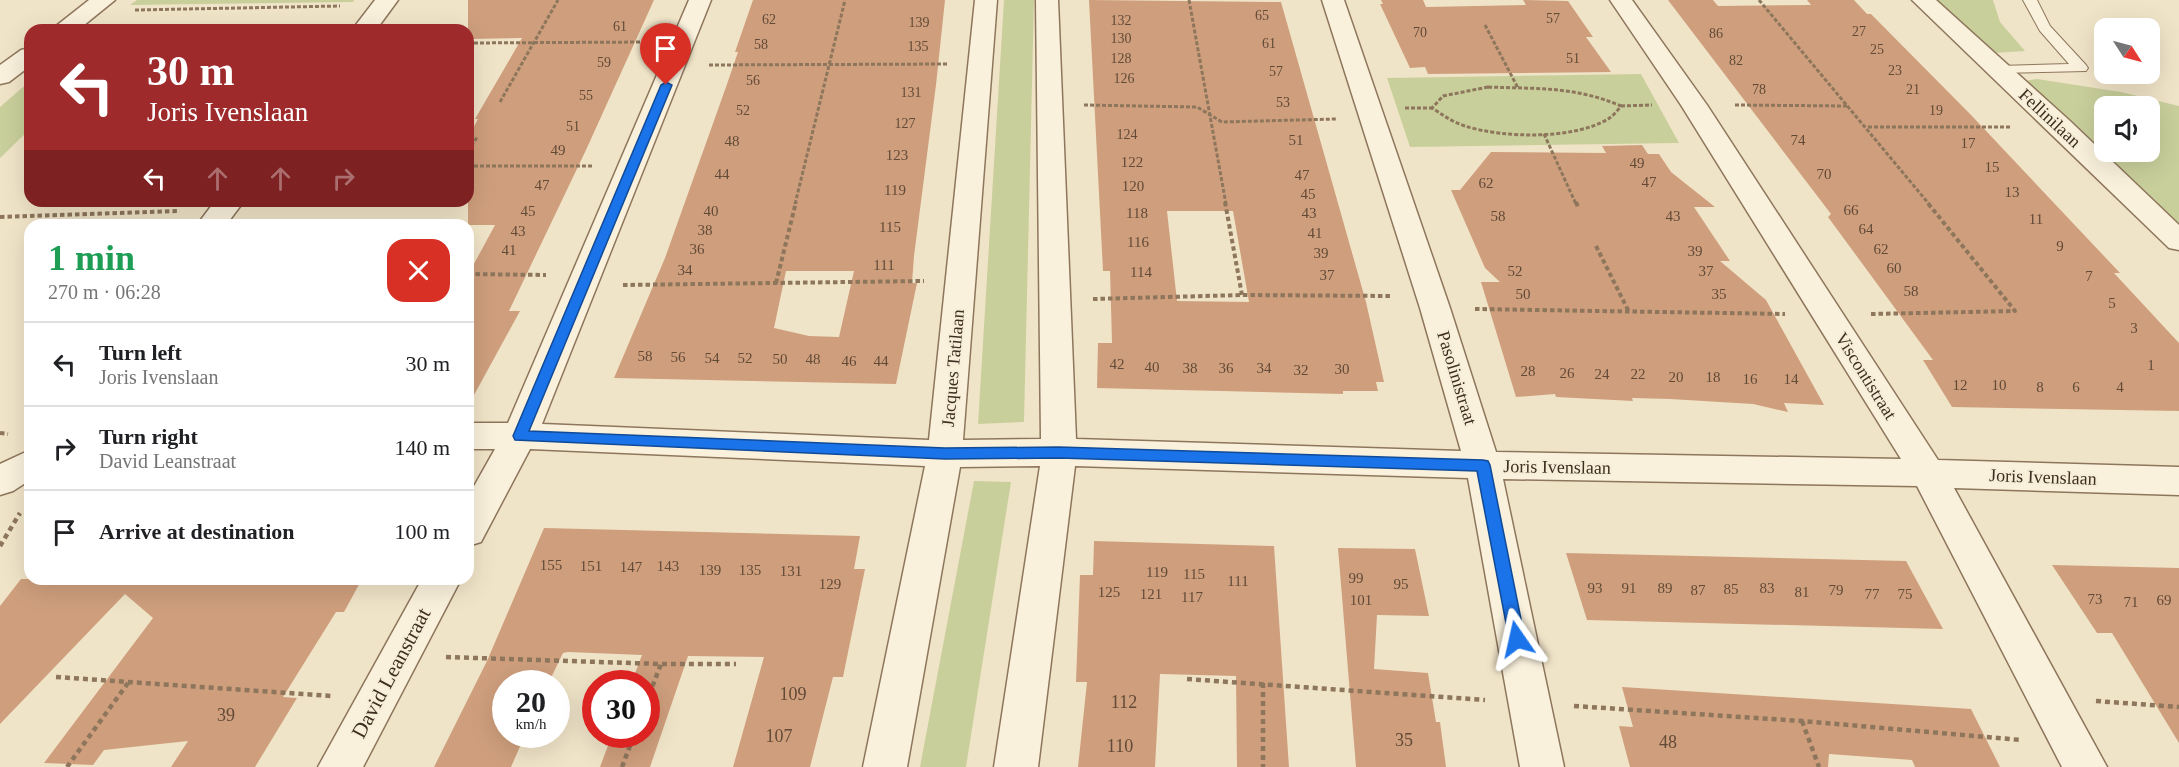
<!DOCTYPE html>
<meta charset="utf-8">
<style>
:root{--surface:#fff;--page:#f6f6f6;--text:#202124;--muted:#757577;--line:#e0e0e0}
body{margin:0;font-family:Georgia,serif;background:var(--page);color:var(--text);height:100vh;display:flex;flex-direction:column;font-size:22px;white-space:nowrap}
*{box-sizing:border-box;margin:0}
p{font-size:20px;color:var(--muted)}
.icon{flex:none;width:33px;height:33px;fill:none;stroke:currentColor;stroke-width:2;stroke-linecap:round;stroke-linejoin:round}
.map{position:relative;flex:1;overflow:hidden}
.panel{position:absolute;left:24px;top:219px;width:450px;height:366px;display:flex;flex-direction:column;background:var(--surface);border-radius:18px;box-shadow:0 6px 24px #0002}
.panel>*{flex:none}
.top-card{position:absolute;left:24px;top:24px;width:450px;height:183px;border-radius:18px;box-shadow:0 6px 24px #0002;background:#9e2a2b;color:#fff;overflow:hidden}
.needle{width:39px;rotate:126deg}
.tools{position:absolute;left:2094px;top:18px;display:grid;gap:12px}
.tools a{display:grid;place-items:center;width:66px;height:66px;border-radius:12px;background:var(--surface);box-shadow:0 6px 24px #0002;font-size:30px}
.speed{position:absolute;left:492px;top:670px;display:flex;gap:12px;font-size:30px;font-weight:700;text-align:center}
.speed>*{display:grid;place-content:center;width:78px;height:78px;border-radius:50%;background:var(--surface);box-shadow:0 6px 24px #0002;line-height:1}
.speed small{font-size:15px;font-weight:400}
.speed .limit{border:9px solid #d22;background:#fff;color:#111}
.pin{position:absolute;display:grid;place-items:center;width:51px;height:51px;color:#fff;margin:-62px -26px;border-radius:50% 50% 50% 0;rotate:-45deg;box-shadow:0 0 6px #0007}
.pin .icon{rotate:45deg}
.me{position:absolute;width:66px;margin:-33px;rotate:349deg;stroke-linejoin:round;filter:drop-shadow(0 0 4px #0008)}
.turn{display:flex;align-items:center;gap:21px;height:126px;padding:0 24px;font-size:27px}
.turn .icon{width:78px;height:78px;stroke-width:2.5}
.turn b{display:block;font-size:42px;line-height:51px}
.lanes{display:flex;align-items:center;height:57px;padding:0 24px;background:#0003;justify-content:center;gap:30px;direction:ltr}
.lanes .off{opacity:.35}
.round{display:grid;place-items:center;flex:none;width:63px;height:63px;border-radius:18px;background:var(--page)}
.head{display:flex;align-items:center;justify-content:space-between;height:102px;padding:0 24px}
h1{font-size:36px;font-weight:800;line-height:45px;color:#1e9e55}
ul{padding:0;list-style:none}
li{display:flex;align-items:center;gap:18px;height:84px;padding:0 24px;border-top:2px solid var(--line)}
li div{flex:1}
li b{display:block;font-size:22px}
li em{font-style:normal}
.map>svg:first-child{display:block}
.green{fill:#c9cf9b;fill-rule:evenodd}
.building{fill:#cf9f7d;fill-rule:evenodd}
.lines{fill:none;stroke-linecap:round;stroke-linejoin:round}
.service-casing{stroke:#8d765c;stroke-width:2}
.minor-casing{stroke:#8d765c;stroke-width:3}
.path-far2{stroke:#8d765c;stroke-width:3;stroke-dasharray:4 2;stroke-linecap:butt}
.path-far1{stroke:#8d765c;stroke-width:4;stroke-dasharray:4.5 3;stroke-linecap:butt}
.path{stroke:#8d765c;stroke-width:4.5;stroke-dasharray:5 4;stroke-linecap:butt}
.service{fill:#faf1dc;fill-rule:evenodd}
.minor{fill:#faf1dc;fill-rule:evenodd}
.route{fill:#1a73e8;stroke:#114b97;stroke-width:1.5}
.labels{text-anchor:middle;stroke-width:4.5;stroke-linejoin:round;paint-order:stroke}
.far-number-label{font-size:14px;fill:#624a37}
.number-label{font-size:15px;fill:#624a37}
.street-label{font-size:18px;fill:#3d2e20;stroke:#f7eed8}
.near-number-label{font-size:18px;fill:#624a37}
.near-street-label{font-size:21px;fill:#3d2e20;stroke:#f7eed8}
</style>
<div class="map">
<svg width="2179" height="767" viewBox="0 0 2179 767">
<rect width="100%" height="100%" fill="#f0e4c8"/>
<g class="green">
<path d="M137,0H354L353,2L130,5Z"/>
<path d="M1004,0H1034L1024,422L978,424Z"/>
<path d="M1936,0H1993L2000,22L2025,51L1993,53Z"/>
<path d="M1641,74L1679,143L1410,147L1387,78Z"/>
<path d="M2037,79L2121,92L2179,106V226L2023,81ZM2104,106H2150V152H2104Z"/>
<path d="M30,81V98L28,100L30,101V129L0,158V107Z"/>
<path d="M974,481L1011,482L966,767H920Z"/>
</g>
<g class="building">
<path d="M468,0H654L586,150L509,311H520L468,406V275L495,225H468V138L478,119H475L522,38L468,39Z"/>
<path d="M753,0H945L936,85L914,256L912,283H917L896,384L614,378L665,258L726,87L738,52H735ZM786,271H854L839,337L809,336L774,328Z"/>
<path d="M1089,0L1281,2L1366,302L1384,382H1376L1378,391H1343V394L1097,388L1098,343H1112L1110,271H1103ZM1167,211H1233L1249,302L1177,301Z"/>
<path d="M1381,0H1423L1426,7L1526,5L1523,0L1568,1L1593,37H1586L1611,72L1428,74L1425,67L1410,68L1380,4H1383Z"/>
<path d="M1668,0H1713L1718,6L1811,5L1807,0H1854L1867,14H1871L1972,116L2120,273H2114L2179,343V411L1952,407L1923,360H1933L1828,217L1831,214Z"/>
<path d="M1642,145L1648,154H1659L1671,172L1715,207H1694L1730,261H1720L1766,300L1824,405L1784,403L1788,412L1753,404L1670,399L1632,398L1633,401L1556,397L1555,394L1516,397L1481,282H1500L1485,268L1451,190H1460L1491,152L1606,153L1602,146Z"/>
<path d="M544,528L860,536L854,569H865L843,677H833L810,767H733L764,657L688,656L650,767H600L612,735H646V684H631L642,655L568,652L563,653L548,684H506V735H525L511,767H434L487,661Z"/>
<path d="M1094,541L1274,546L1289,767H1237L1236,676L1160,674L1155,767H1078L1087,682H1076L1080,575H1093Z"/>
<path d="M1338,548L1415,549L1429,616L1377,615L1374,669L1428,673L1436,722H1440L1446,767H1356Z"/>
<path d="M1566,553L1906,561L1943,629L1587,620Z"/>
<path d="M2052,565L2179,568V743L2112,633H2097Z"/>
<path d="M21,579H362L344,612H336L283,697L297,698L255,767H171L188,741L104,750L93,765L44,763L153,618L125,594L0,724V606Z"/>
<path d="M1622,687L1971,709L2000,767H1915L1912,760L1829,754L1828,767H1630L1619,726L1633,727Z"/>
</g>
<g class="lines">
<defs>
<path id="service" d="M2023,0H2037L2050,26L2086,65L2088,68L2086,71L1994,73L1992,70L1999,66L2069,64L2040,31Z"/>
<g id="minor">
<path d="M89,0H115L78,30H51Z"/>
<path d="M375,0H398L376,30H352Z"/>
<path d="M689,0H711L542,424L929,440L975,0H997L963,440L1041,439L1036,0H1058L1076,439L1461,451L1420,308L1322,0H1344L1450,308L1496,452L1901,459L1681,105L1610,0H1632L1707,105L1938,460L2179,467V495L1954,488L2107,767H2062L1917,486L1503,479L1564,767H1520L1468,478L1075,466L1038,767H994L1040,466L960,467L907,767H863L925,466L530,449L481,542L468,546V497L495,449H468V423H508Z"/>
<path d="M1912,0H1936L2070,121L2179,225V250L2169,248Z"/>
<path d="M30,48V66L9,82L0,84V65L21,50Z"/>
<path d="M215,201H244L226,225H197Z"/>
<path d="M30,450V480L13,491L0,495V464Z"/>
<path d="M422,579H461L363,767H318Z"/>
</g>
</defs>
<use href="#service" class="service-casing"/>
<use href="#minor" class="minor-casing"/>
<g class="path-far2">
<path d="M1189,0L1226,204"/>
<path d="M1759,0L1929,204"/>
<path d="M135,10L340,6"/>
<path d="M1485,25L1518,88"/>
<path d="M468,43L647,42"/>
<path d="M709,65L947,64"/>
<path d="M1488,87C1538,89 1574,86 1621,106C1617,111 1613,116 1608,119C1573,140 1502,138 1465,126C1452,122 1443,115 1432,108L1443,96Z"/>
<path d="M500,102L558,0"/>
<path d="M1084,105L1197,107L1222,122L1336,119"/>
<path d="M1735,105L1849,106"/>
<path d="M1621,106L1652,105"/>
<path d="M1405,108H1432"/>
<path d="M1868,127H2011"/>
<path d="M1544,134L1576,204"/>
<path d="M468,151L478,136"/>
<path d="M468,166H593"/>
<path d="M795,204L845,0"/>
</g>
<g class="path-far1">
<path d="M1225,202L1242,295"/>
<path d="M1576,202L1578,207"/>
<path d="M0,217L180,211"/>
<path d="M1596,246L1629,312"/>
<path d="M468,274L546,275"/>
<path d="M776,283L796,202"/>
<path d="M623,285L924,281"/>
<path d="M1093,299L1242,295L1391,296"/>
<path d="M1475,309L1785,314"/>
<path d="M1871,314L2015,311L1927,202"/>
<path d="M0,433L8,434"/>
</g>
<g class="path">
<path d="M0,546L20,513"/>
<path d="M446,657L661,664H736"/>
<path d="M56,677L332,696"/>
<path d="M1187,679L1485,700"/>
<path d="M1263,683V767"/>
<path d="M2096,701L2179,707"/>
<path d="M646,703L661,664"/>
<path d="M1574,706L1802,721L2021,740"/>
<path d="M1802,721L1819,767"/>
<path d="M67,767L128,683"/>
<path d="M622,767L634,735"/>
</g>
<use href="#service" class="service"/>
<use href="#minor" class="minor"/>
</g>
<path class="route" d="M666,82L672,85L529,431L945,448L1059,447L1483,460L1488,461L1490,465L1525,639L1523,644L1517,646L1511,644L1509,639L1477,471L1059,458L945,459L515,440L513,436L661,85Z"/>
<g class="labels">
<g class="far-number-label">
<text x="1262" y="20">65</text>
<text x="1553" y="23">57</text>
<text x="769" y="24">62</text>
<text x="1121" y="25">132</text>
<text x="919" y="27">139</text>
<text x="620" y="31">61</text>
<text x="1859" y="36">27</text>
<text x="1420" y="37">70</text>
<text x="1716" y="38">86</text>
<text x="1121" y="43">130</text>
<text x="1269" y="48">61</text>
<text x="761" y="49">58</text>
<text x="918" y="51">135</text>
<text x="1877" y="54">25</text>
<text x="1121" y="63">128</text>
<text x="1573" y="63">51</text>
<text x="1736" y="65">82</text>
<text x="604" y="67">59</text>
<text x="1895" y="75">23</text>
<text x="1276" y="76">57</text>
<text x="1124" y="83">126</text>
<text x="753" y="85">56</text>
<text x="1759" y="94">78</text>
<text x="1913" y="94">21</text>
<text x="911" y="97">131</text>
<text x="586" y="100">55</text>
<text x="1283" y="107">53</text>
<text x="743" y="115">52</text>
<text x="1936" y="115">19</text>
<text x="905" y="128">127</text>
<text x="573" y="131">51</text>
<text x="1127" y="139">124</text>
</g>
<g class="number-label">
<text x="1296" y="145">51</text>
<text x="1798" y="145">74</text>
<text x="732" y="146">48</text>
<text x="1968" y="148">17</text>
<text x="558" y="155">49</text>
<text x="897" y="160">123</text>
<text x="1132" y="167">122</text>
<text x="1637" y="168">49</text>
<text x="1992" y="172">15</text>
<text x="722" y="179">44</text>
<text x="1824" y="179">70</text>
<text x="1302" y="180">47</text>
<text x="1649" y="187">47</text>
<text x="1486" y="188">62</text>
<text x="542" y="190">47</text>
<text x="1133" y="191">120</text>
<text x="895" y="195">119</text>
<text x="2012" y="197">13</text>
<text x="1308" y="199">45</text>
<text x="1851" y="215">66</text>
<text x="528" y="216">45</text>
<text x="711" y="216">40</text>
<text x="1137" y="218">118</text>
<text x="1309" y="218">43</text>
<text x="1498" y="221">58</text>
<text x="1673" y="221">43</text>
<text x="2036" y="224">11</text>
<text x="890" y="232">115</text>
<text x="1866" y="234">64</text>
<text x="705" y="235">38</text>
<text x="518" y="236">43</text>
<text x="1315" y="238">41</text>
<text x="1138" y="247">116</text>
<text x="2060" y="251">9</text>
<text x="697" y="254">36</text>
<text x="1881" y="254">62</text>
<text x="509" y="255">41</text>
<text x="1695" y="256">39</text>
<text x="1321" y="258">39</text>
<text x="884" y="270">111</text>
<text x="1894" y="273">60</text>
<text x="685" y="275">34</text>
<text x="1515" y="276">52</text>
<text x="1706" y="276">37</text>
<text x="1141" y="277">114</text>
<text x="1327" y="280">37</text>
<text x="2089" y="281">7</text>
<text x="1911" y="296">58</text>
<text x="1523" y="299">50</text>
<text x="1719" y="299">35</text>
<text x="2112" y="308">5</text>
<text x="2134" y="333">3</text>
<text x="645" y="361">58</text>
<text x="678" y="362">56</text>
<text x="712" y="363">54</text>
<text x="745" y="363">52</text>
<text x="780" y="364">50</text>
<text x="813" y="364">48</text>
<text x="849" y="366">46</text>
<text x="881" y="366">44</text>
<text x="1117" y="369">42</text>
<text x="2151" y="370">1</text>
<text x="1152" y="372">40</text>
<text x="1190" y="373">38</text>
<text x="1226" y="373">36</text>
<text x="1264" y="373">34</text>
<text x="1342" y="374">30</text>
<text x="1301" y="375">32</text>
<text x="1528" y="376">28</text>
<text x="1567" y="378">26</text>
<text x="1602" y="379">24</text>
<text x="1638" y="379">22</text>
<text x="1676" y="382">20</text>
<text x="1713" y="382">18</text>
<text x="1750" y="384">16</text>
<text x="1791" y="384">14</text>
<text x="1960" y="390">12</text>
<text x="1999" y="390">10</text>
<text x="2040" y="392">8</text>
<text x="2076" y="392">6</text>
<text x="2120" y="392">4</text>
<text x="551" y="570">155</text>
<text x="591" y="571">151</text>
<text x="668" y="571">143</text>
<text x="631" y="572">147</text>
<text x="710" y="575">139</text>
<text x="750" y="575">135</text>
<text x="791" y="576">131</text>
<text x="1157" y="577">119</text>
<text x="1194" y="579">115</text>
<text x="1356" y="583">99</text>
<text x="1238" y="586">111</text>
<text x="830" y="589">129</text>
<text x="1401" y="589">95</text>
<text x="1595" y="593">93</text>
<text x="1629" y="593">91</text>
<text x="1665" y="593">89</text>
<text x="1767" y="593">83</text>
<text x="1731" y="594">85</text>
<text x="1698" y="595">87</text>
<text x="1836" y="595">79</text>
<text x="1109" y="597">125</text>
<text x="1802" y="597">81</text>
<text x="1151" y="599">121</text>
<text x="1872" y="599">77</text>
<text x="1905" y="599">75</text>
<text x="1192" y="602">117</text>
<text x="2095" y="604">73</text>
<text x="1361" y="605">101</text>
<text x="2164" y="605">69</text>
<text x="2131" y="607">71</text>
</g>
<g class="street-label">
<text transform="translate(2050 118) rotate(43)" y="6">Fellinilaan</text>
<text transform="translate(953 368) rotate(-85)" y="6">Jacques Tatilaan</text>
<text transform="translate(1866 376) rotate(58)" y="6">Viscontistraat</text>
<text transform="translate(1457 378) rotate(73)" y="6">Pasolinistraat</text>
<text transform="translate(1557 467) rotate(1)" y="6">Joris Ivenslaan</text>
<text transform="translate(2043 477) rotate(2)" y="6">Joris Ivenslaan</text>
</g>
<g class="near-number-label">
<text x="793" y="700">109</text>
<text x="1124" y="708">112</text>
<text x="226" y="721">39</text>
<text x="779" y="742">107</text>
<text x="1404" y="746">35</text>
<text x="1668" y="748">48</text>
<text x="1120" y="752">110</text>
</g>
<g class="near-street-label">
<text transform="translate(391 673) rotate(-62)" y="7">David Leanstraat</text>
</g>
</g>
</svg>
<div class="tools">
<a><svg class="needle" viewBox="-14 -14 28 28"><path d="M0-13l5 13h-10z" fill="#e53935"/><path d="M0 13l5-13h-10z" fill="#757577"/></svg></a>
<a><svg class="icon" aria-label="sound" viewBox="0 0 24 24"><path d="M4 9h4l5-4v14l-5-4H4zM17 9q2 3 0 6"/></svg></a>
</div>
<div class="speed"><div>20<small>km/h</small></div><div class="limit">30</div></div>
<div class="pin" style="left:666px;top:85px;background:#d93025"><svg class="icon" aria-label="arrive" viewBox="0 0 24 24"><path d="M6 21V4h12l-3 4 3 4H6"/></svg></div>
<svg class="me" style="left:1517px;top:639px" viewBox="-20 -20 40 40"><path d="M0-17L14 15 0 8-14 15z" fill="#1a73e8" stroke="#fff" stroke-width="4"/></svg>
<div class="top-card">
<div class="turn"><svg class="icon" aria-label="left" viewBox="0 0 24 24"><path d="M17 20v-9H6M10 6l-5 5 5 5"/></svg><div><b>30 m</b>Joris Ivenslaan</div></div>
<div class="lanes"><svg class="icon" aria-label="left" viewBox="0 0 24 24"><path d="M17 20v-9H6M10 6l-5 5 5 5"/></svg><svg class="icon off" aria-label="ahead" viewBox="0 0 24 24"><path d="M12 20V5M6 11l6-6 6 6"/></svg><svg class="icon off" aria-label="ahead" viewBox="0 0 24 24"><path d="M12 20V5M6 11l6-6 6 6"/></svg><svg class="icon off" aria-label="right" viewBox="0 0 24 24"><path d="M7 20v-9h11M14 6l5 5-5 5"/></svg></div>
</div>
<section class="panel">
<div class="head"><div><h1>1 min</h1><p>270 m · 06:28</p></div><a class="round" style="background:#d93025;color:#fff"><svg class="icon" aria-label="close" viewBox="0 0 24 24"><path d="M6 6l12 12M18 6L6 18"/></svg></a></div>
<ul>
<li><svg class="icon" aria-label="left" viewBox="0 0 24 24"><path d="M17 20v-9H6M10 6l-5 5 5 5"/></svg><div><b>Turn left</b><p>Joris Ivenslaan</p></div><em>30 m</em></li>
<li><svg class="icon" aria-label="right" viewBox="0 0 24 24"><path d="M7 20v-9h11M14 6l5 5-5 5"/></svg><div><b>Turn right</b><p>David Leanstraat</p></div><em>140 m</em></li>
<li><svg class="icon" aria-label="arrive" viewBox="0 0 24 24"><path d="M6 21V4h12l-3 4 3 4H6"/></svg><div><b>Arrive at destination</b></div><em>100 m</em></li>
</ul>
</section>
</div>
